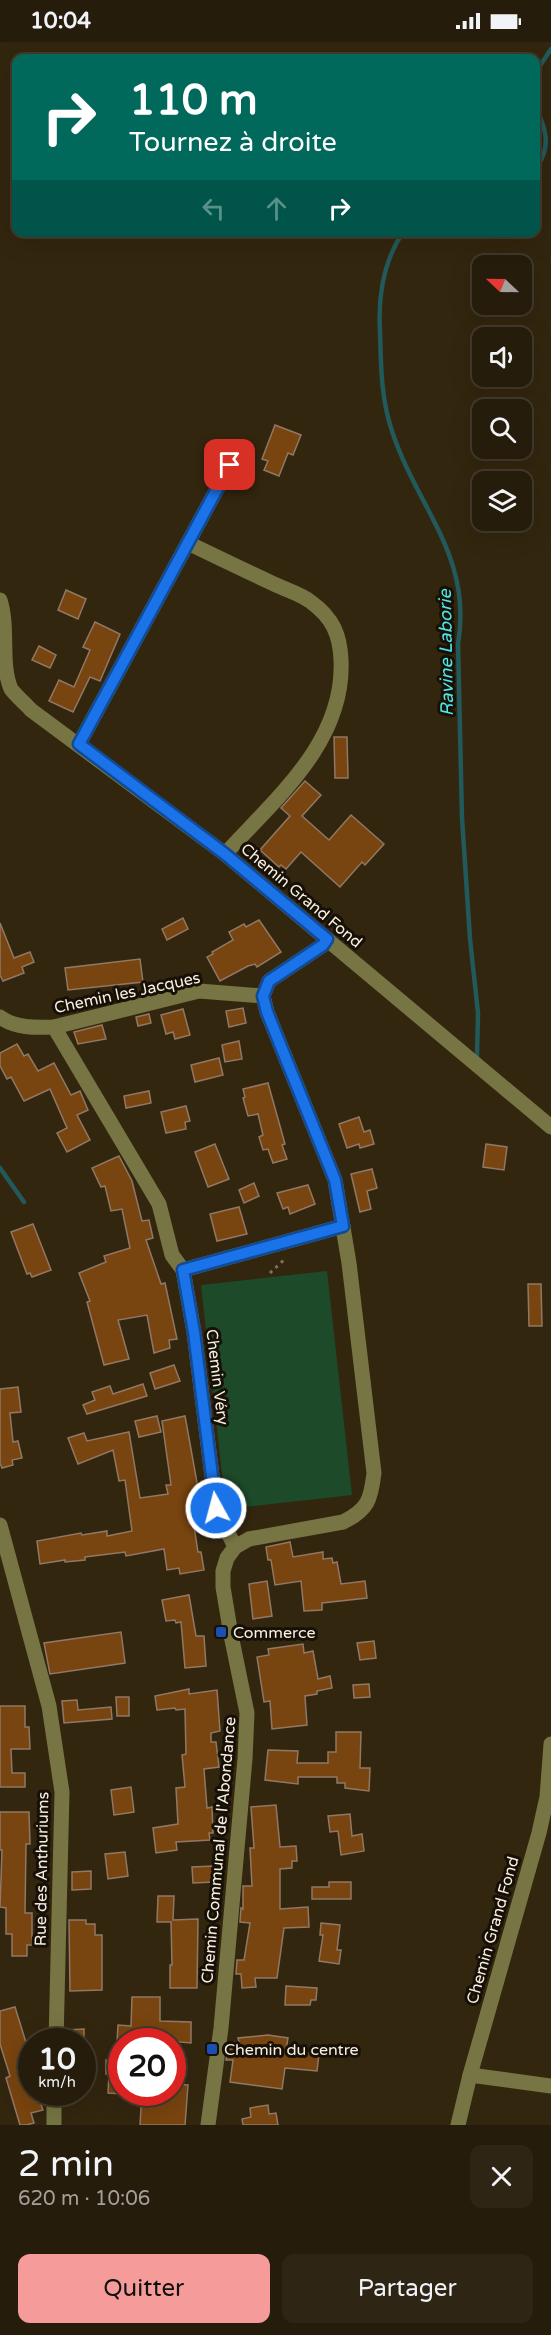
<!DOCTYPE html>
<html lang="fr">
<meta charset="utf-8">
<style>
:root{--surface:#261c0b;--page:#2e2514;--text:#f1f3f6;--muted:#a4a19d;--line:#423a2c;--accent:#f59b99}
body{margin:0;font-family:"Varela Round",sans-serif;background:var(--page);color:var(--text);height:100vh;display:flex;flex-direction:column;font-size:22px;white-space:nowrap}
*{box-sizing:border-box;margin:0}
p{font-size:20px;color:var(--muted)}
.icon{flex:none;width:33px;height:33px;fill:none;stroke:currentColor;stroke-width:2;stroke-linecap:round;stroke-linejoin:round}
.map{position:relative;height:2083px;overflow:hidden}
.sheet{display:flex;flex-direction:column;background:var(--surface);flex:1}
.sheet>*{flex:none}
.top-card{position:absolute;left:12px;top:12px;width:528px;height:183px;border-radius:12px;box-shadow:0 6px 24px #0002,0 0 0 2px var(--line);background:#00695c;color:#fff;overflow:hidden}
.needle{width:39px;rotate:292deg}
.controls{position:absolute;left:472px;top:213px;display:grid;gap:12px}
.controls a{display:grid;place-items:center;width:60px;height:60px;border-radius:12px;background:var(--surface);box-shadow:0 6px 24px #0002,0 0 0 2px var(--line);font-size:30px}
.speed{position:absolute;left:18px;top:1986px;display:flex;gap:12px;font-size:30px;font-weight:700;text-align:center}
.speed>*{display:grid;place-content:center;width:78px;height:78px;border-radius:50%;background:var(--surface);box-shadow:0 6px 24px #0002,0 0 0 2px var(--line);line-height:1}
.speed small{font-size:15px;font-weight:400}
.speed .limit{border:9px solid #d22;background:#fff;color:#111}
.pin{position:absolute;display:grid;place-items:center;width:51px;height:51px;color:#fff;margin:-26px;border-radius:12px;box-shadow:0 3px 9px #0006}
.me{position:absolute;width:66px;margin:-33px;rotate:353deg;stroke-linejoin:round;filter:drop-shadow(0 0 4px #0008)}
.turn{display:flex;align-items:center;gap:21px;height:126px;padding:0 18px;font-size:27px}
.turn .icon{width:78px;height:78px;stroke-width:2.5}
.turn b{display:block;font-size:42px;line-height:51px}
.lanes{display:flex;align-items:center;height:57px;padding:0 18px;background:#0003;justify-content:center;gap:30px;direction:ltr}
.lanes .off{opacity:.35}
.round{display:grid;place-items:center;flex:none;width:63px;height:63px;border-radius:12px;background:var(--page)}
.overview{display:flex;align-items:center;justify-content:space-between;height:102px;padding:0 18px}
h1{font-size:36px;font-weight:600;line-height:45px}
.primary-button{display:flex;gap:12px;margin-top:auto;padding:12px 18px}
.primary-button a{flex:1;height:69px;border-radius:12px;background:var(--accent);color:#111;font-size:24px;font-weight:600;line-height:69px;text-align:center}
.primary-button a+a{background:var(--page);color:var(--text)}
.status{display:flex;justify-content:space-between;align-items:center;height:42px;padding:0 30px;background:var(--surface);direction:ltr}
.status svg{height:16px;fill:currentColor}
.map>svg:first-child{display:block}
.green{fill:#1d4b2a}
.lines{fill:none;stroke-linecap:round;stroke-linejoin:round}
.stream{stroke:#22595a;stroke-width:4.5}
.building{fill:#78440f;stroke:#917865;stroke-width:1.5}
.path{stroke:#7e725f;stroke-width:3;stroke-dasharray:3 4.5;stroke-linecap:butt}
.minor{stroke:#767543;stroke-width:15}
.route-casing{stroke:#114b97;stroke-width:15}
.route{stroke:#1a73e8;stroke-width:10}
.transit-dot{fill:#1a4fb4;stroke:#161007;stroke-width:2}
.labels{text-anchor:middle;stroke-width:6;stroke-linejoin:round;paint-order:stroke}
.street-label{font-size:16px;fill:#f9f0e2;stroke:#161007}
.poi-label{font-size:16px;fill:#f9f0e2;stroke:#161007;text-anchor:start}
.water-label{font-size:18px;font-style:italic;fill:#4fe7e8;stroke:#161007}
</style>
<div class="status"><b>10:04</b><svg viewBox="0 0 49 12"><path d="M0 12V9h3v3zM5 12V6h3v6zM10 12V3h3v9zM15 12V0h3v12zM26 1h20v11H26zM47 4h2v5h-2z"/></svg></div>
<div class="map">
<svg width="551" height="2083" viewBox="0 0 551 2083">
<rect width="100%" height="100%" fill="#33260f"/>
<path class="green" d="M327,1229L352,1453L226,1467L201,1243Z"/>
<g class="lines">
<g class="stream">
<path d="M536,30L551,7"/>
<path d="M536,67C547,88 551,106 536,126"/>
<path d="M403,190C383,220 378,256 380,290C381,324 381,357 392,389C417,466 473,514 458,602L462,776L470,897L478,971L477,1015"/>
<path d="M0,1126L24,1160"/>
</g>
</g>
<g class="building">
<path d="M275,383L301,393L293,413L288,411L279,434L264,428L268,419L262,417Z"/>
<path d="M66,548L86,557L78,577L58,568Z"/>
<path d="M95,580L120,592L100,639L90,635L73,670L49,659L59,638L74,645L90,608L83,605Z"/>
<path d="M39,604L56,613L50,626L32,618Z"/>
<path d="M334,695H347L348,736H335Z"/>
<path d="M305,739L321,753L302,774L329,798L351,773L384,802L365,823L362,820L340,845L301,810L286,827L281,823L279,825L260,808L290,774L281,766Z"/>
<path d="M183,876L188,887L167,898L162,887Z"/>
<path d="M259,878L281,910L257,925L255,922L248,924L220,939L207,915L213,912L212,910L233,898L229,890L244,882L246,885Z"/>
<path d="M0,881L14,916L30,910L34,920L22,925L24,931L3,939L0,933Z"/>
<path d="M140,917L143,940L68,948L65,926Z"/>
<path d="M243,966L246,981L229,985L226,969Z"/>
<path d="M183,967L190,993L175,997L173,990L166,992L161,973Z"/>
<path d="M149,972L151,981L138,984L136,975Z"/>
<path d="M102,983L106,997L78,1002L74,990Z"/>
<path d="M239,999L242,1017L225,1020L222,1003Z"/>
<path d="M17,1002L24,1014L28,1012L38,1029L54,1021L71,1053L80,1049L88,1068L77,1073L90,1098L67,1110L57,1091L67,1086L50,1047L24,1059L11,1035L7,1037L0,1024V1011Z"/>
<path d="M219,1016L223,1033L195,1040L191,1023Z"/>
<path d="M268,1041L285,1102L282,1103L287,1117L273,1121L268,1107L263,1108L259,1095L263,1093L258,1072L248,1074L243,1056L245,1055L243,1047Z"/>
<path d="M149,1049L151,1061L126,1066L124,1054Z"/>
<path d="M186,1064L190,1079L185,1080L186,1087L166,1091L161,1070Z"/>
<path d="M359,1075L364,1090L370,1088L374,1102L360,1106L359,1102L347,1106L339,1082Z"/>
<path d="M215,1102L229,1137L208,1145L195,1110Z"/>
<path d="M486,1102L507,1105L504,1128L483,1125Z"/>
<path d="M119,1114L132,1139L142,1179L149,1178L153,1196L146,1198L161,1242L165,1241L177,1297L169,1298L170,1306L154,1311L147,1273L118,1278L129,1317L104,1323L87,1260L90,1259L79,1231L106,1220L104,1214L130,1206L122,1167L111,1169L105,1144L101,1145L92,1126Z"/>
<path d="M372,1127L377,1146L367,1149L371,1167L360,1170L351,1132Z"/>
<path d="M254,1141L259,1154L244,1161L239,1148Z"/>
<path d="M308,1143L315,1162L290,1172L288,1165L283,1167L277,1151Z"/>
<path d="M239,1165L247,1192L217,1199L210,1172Z"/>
<path d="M33,1182L51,1228L32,1235L30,1231L27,1232L11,1190Z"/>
<path d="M528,1242H541L542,1284H529Z"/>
<path d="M174,1323L180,1339L155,1347L150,1331Z"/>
<path d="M143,1342L147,1354L87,1372L83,1363L95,1358L92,1350L110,1344L113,1352Z"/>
<path d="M18,1345L21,1370L10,1371L13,1400L18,1399L22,1416L12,1418L13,1423L2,1426L0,1421V1347Z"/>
<path d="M157,1374L161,1390L139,1395L135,1379Z"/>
<path d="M185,1374L200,1457L190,1458L198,1510H201L204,1528L180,1532L179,1526L167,1528L164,1507L126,1514L125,1510L85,1515V1518L65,1520V1518L40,1522L37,1499L81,1491L82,1493L107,1489V1494L132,1489L125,1438L119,1439L113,1408L78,1422L68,1396L84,1391L87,1399L129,1390L140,1456L168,1452L166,1443H171L162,1379Z"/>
<path d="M290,1500L293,1515L323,1510V1517L332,1516L333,1521L337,1520L341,1542L365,1539L367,1556L322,1561V1568L304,1569L301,1539L275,1543L271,1518H268L266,1505Z"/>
<path d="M267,1539L272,1574L253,1577L249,1542Z"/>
<path d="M189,1553L196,1594H204L206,1624L185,1626L181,1580L176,1581L175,1578L166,1579L162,1558Z"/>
<path d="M121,1590L125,1621L50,1632L44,1601Z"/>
<path d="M374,1599L376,1616L360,1618L357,1601Z"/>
<path d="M303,1602L304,1611L313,1609L318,1637L330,1634L332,1646L317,1649V1652L305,1654L307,1683L272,1687L270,1659L264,1660L257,1615L269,1613L268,1607Z"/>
<path d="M369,1642L370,1655L354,1656L353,1643Z"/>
<path d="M189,1647V1652L217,1648L220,1689L211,1691V1700H216L219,1725L204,1727L207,1766L212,1765L213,1791H209L210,1798L176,1800L177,1808L156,1811L153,1786L178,1782L176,1746L185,1745L182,1713L186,1712L185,1667L176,1668L175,1666L157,1668L155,1654Z"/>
<path d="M116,1655H129V1674H117Z"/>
<path d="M77,1658L78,1668L111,1665L112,1677L64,1681L62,1659Z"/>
<path d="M0,1664H25V1685H29L30,1707H11L12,1731H25V1745H0Z"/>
<path d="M336,1690H361L360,1726H370L369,1749L345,1746V1741H337V1735H298V1742L265,1738L268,1708L298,1709L297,1721H328V1710H336Z"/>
<path d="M131,1745L134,1770L114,1773L111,1748Z"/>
<path d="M276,1763L280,1805L296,1804L297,1819H292V1826L280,1827V1867L308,1865L309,1885L284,1886L277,1936H255L256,1945L242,1946L241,1932H236L237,1918H244L250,1881L240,1880L241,1866L243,1867V1844H252L250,1806H254L251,1765Z"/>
<path d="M0,1770H29L30,1802H26L25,1871H32V1903H27V1914H12V1892H6V1866L0,1865L2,1808H0Z"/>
<path d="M350,1772L352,1794L362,1792L364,1809L341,1813L338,1789L330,1790L328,1774Z"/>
<path d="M125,1810L128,1834L108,1837L105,1812Z"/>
<path d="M213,1824L214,1840L193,1841L192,1825Z"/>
<path d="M91,1829V1847L72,1848V1830Z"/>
<path d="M329,1840H351V1857H312V1845H329Z"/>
<path d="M158,1854H174L173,1878L198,1877L197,1946H170V1923H172L171,1880H157Z"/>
<path d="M69,1878H86V1882H95V1893H102V1948L70,1949Z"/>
<path d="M321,1881L340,1883L337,1908H341L339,1922L319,1919L323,1893H320Z"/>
<path d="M286,1944L317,1946L316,1958H311L310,1963H285Z"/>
<path d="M132,1955H160V1979L191,1980V2001L135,1996L134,2000H117L118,1983L131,1984Z"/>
<path d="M15,1965L28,2007L20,2009L32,2050L35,2059L39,2057L43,2068L31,2071L34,2081L26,2083H20L6,2036L10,2034L0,2002V1969Z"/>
<path d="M84,1987V2000H66V1988Z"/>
<path d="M268,1993L288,1996L286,2008L319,2012L317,2029L285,2026L282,2047L230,2040L233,2018H226L228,2007L236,2006L235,2000H239L238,1996Z"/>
<path d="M106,2018H122V2052L108,2051L109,2032H106Z"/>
<path d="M172,2042L188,2043L185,2083H140L142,2050H172Z"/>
<path d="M268,2063L269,2072L276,2071L278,2083H243L242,2077L251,2075L250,2066Z"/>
</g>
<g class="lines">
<path class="path" d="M270,1231L286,1216"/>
<g class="minor">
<path d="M188,501C217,515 246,529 274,542C286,548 301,552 311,560C333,576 340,593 341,618C345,700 275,757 225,812"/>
<path d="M0,558C9,585 0,622 11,647C17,655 25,661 31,668L225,812L551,1085"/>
<path d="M79,702L230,423"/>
<path d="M0,975C15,986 35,986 54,985L199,949L263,954"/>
<path d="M54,985L159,1162L172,1213L183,1228L194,1290L216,1466L235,1505"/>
<path d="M183,1228L343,1184"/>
<path d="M0,1483L49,1664L62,1750L56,2000"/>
<path d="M470,2033L551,2044"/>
<path d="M54,2083V2050"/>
<path d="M208,2083L221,1986L245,1717L247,1671L231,1593L223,1545V1529L227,1516L235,1505L249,1497L343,1480C368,1468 371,1457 374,1431L349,1221L335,1138L267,970L263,954L269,939L323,903L327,897"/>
<path d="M458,2083L470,2033L539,1791L547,1755L551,1702"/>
</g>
</g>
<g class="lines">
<defs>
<path id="route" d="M216,1466L194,1290L183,1228L343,1184L335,1138L267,970L263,954L269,939L323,903L327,897L225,812L79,702L230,423"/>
</defs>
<use href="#route" class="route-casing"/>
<use href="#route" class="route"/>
</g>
<g class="transit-dot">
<rect x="215" y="1584" width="12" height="12" rx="3"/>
<rect x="206" y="2001" width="12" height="12" rx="3"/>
</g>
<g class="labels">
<g class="street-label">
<text transform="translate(302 853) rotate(40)" y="6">Chemin Grand Fond</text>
<text transform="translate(127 950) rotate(-12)" y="6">Chemin les Jacques</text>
<text transform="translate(218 1335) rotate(83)" y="6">Chemin Véry</text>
<text transform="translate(218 1808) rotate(-85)" y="6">Chemin Communal de l'Abondance</text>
<text transform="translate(41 1827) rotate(-89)" y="6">Rue des Anthuriums</text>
<text transform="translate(492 1888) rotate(-74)" y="6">Chemin Grand Fond</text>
</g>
<g class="poi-label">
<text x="233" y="1596">Commerce</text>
<text x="224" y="2013">Chemin du centre</text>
</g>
<g class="water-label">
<text transform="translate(446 611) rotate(-91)" y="6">Ravine Laborie</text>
</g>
</g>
</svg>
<div class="controls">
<a><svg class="needle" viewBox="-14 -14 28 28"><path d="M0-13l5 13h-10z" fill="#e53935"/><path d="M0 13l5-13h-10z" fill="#a4a19d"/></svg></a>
<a><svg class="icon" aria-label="sound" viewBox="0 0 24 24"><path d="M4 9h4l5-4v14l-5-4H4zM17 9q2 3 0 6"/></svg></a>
<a><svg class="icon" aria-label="search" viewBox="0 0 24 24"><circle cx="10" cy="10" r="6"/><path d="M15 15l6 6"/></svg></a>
<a><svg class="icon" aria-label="layers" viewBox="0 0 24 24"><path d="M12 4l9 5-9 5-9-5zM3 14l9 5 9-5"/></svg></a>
</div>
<div class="speed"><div>10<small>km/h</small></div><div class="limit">20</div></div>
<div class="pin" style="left:230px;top:423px;background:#d93025"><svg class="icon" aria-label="arrive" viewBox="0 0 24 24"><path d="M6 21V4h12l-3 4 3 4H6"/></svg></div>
<svg class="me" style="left:216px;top:1466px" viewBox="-20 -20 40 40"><circle r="17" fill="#1a73e8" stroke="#fff" stroke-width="3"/><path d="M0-11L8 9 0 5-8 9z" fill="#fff"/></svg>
<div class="top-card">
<div class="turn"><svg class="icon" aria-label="right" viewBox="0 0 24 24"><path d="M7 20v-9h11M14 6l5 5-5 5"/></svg><div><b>110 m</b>Tournez à droite</div></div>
<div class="lanes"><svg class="icon off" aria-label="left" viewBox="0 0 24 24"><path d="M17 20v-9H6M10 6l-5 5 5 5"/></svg><svg class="icon off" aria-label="ahead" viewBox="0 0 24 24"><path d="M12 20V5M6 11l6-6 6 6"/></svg><svg class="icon" aria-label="right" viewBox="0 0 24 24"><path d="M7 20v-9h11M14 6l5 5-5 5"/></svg></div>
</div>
</div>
<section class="sheet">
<div class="overview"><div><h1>2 min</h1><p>620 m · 10:06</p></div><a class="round"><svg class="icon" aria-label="close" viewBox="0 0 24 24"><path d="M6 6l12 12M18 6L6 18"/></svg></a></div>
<div class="primary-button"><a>Quitter</a><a>Partager</a></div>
</section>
